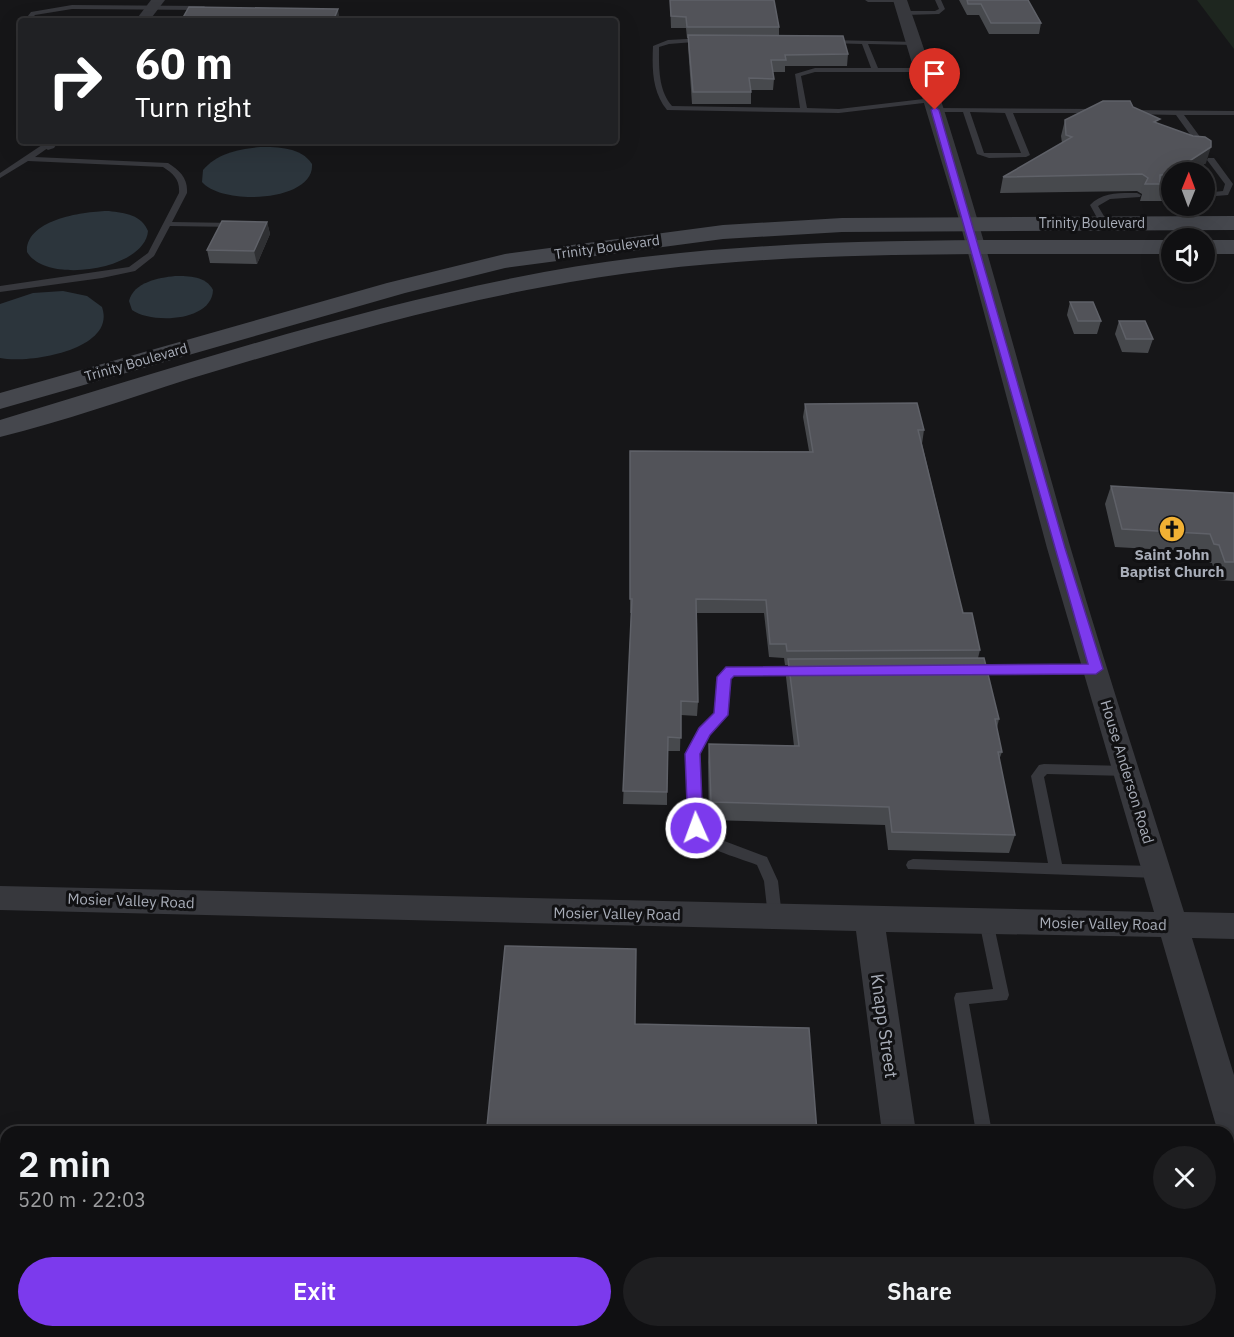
<!DOCTYPE html>
<meta charset="utf-8">
<style>
:root{--surface:#101012;--page:#1e1e20;--text:#f1f3f6;--muted:#9c9d9f;--line:#303032;--accent:#7c3aed}
body{margin:0;font-family:"IBM Plex Sans",sans-serif;background:var(--page);color:var(--text);height:100vh;display:flex;flex-direction:column;font-size:22px;white-space:nowrap}
*{box-sizing:border-box;margin:0}
p{font-size:20px;color:var(--muted)}
.icon{flex:none;width:33px;height:33px;fill:none;stroke:currentColor;stroke-width:2;stroke-linecap:round;stroke-linejoin:round}
.map{position:relative;flex:1;overflow:hidden}
.panel{position:absolute;left:0px;top:1126px;width:1234px;height:212px;display:flex;flex-direction:column;background:var(--surface);border-radius:18px 18px 0 0;box-shadow:0 6px 24px #0002,0 0 0 2px var(--line)}
.panel>*{flex:none}
.top-card{position:absolute;left:18px;top:18px;width:600px;height:126px;border-radius:6px;box-shadow:0 6px 24px #0002,0 0 0 2px var(--line);background:#202124;color:#fff;overflow:hidden}
.needle{width:39px;rotate:1deg}
.tools{position:absolute;left:1161px;top:162px;display:grid;gap:12px}
.tools a{display:grid;place-items:center;width:54px;height:54px;border-radius:50%;background:var(--surface);box-shadow:0 6px 24px #0002,0 0 0 2px var(--line);font-size:30px}
.pin{position:absolute;display:grid;place-items:center;width:51px;height:51px;color:#fff;margin:-62px -26px;border-radius:50% 50% 50% 0;rotate:-45deg;box-shadow:0 0 6px #0007}
.pin .icon{rotate:45deg}
.me{position:absolute;width:66px;margin:-33px;rotate:358deg;stroke-linejoin:round;filter:drop-shadow(0 0 4px #0008)}
.turn{display:flex;align-items:center;gap:21px;height:126px;padding:0 18px;font-size:27px}
.turn .icon{width:78px;height:78px;stroke-width:2.5}
.turn b{display:block;font-size:42px;line-height:51px}
.round{display:grid;place-items:center;flex:none;width:63px;height:63px;border-radius:32px;background:var(--page)}
.summary{display:flex;align-items:center;justify-content:space-between;height:102px;padding:0 18px}
h1{font-size:36px;font-weight:600;line-height:45px}
.cta{display:flex;gap:12px;margin-top:auto;padding:12px 18px}
.cta a{flex:1;height:69px;border-radius:36px;background:var(--accent);color:#fff;font-size:24px;font-weight:600;line-height:69px;text-align:center}
.cta a+a{background:var(--page);color:var(--text)}
.map>svg:first-child{display:block}
.green{fill:#1e261f}
.water{fill:#2c353c}
.lines{fill:none;stroke-linecap:round;stroke-linejoin:round}
.lane{fill:#37383d;fill-rule:evenodd}
.street{fill:#37383d;fill-rule:evenodd}
.secondary{fill:#45474d;fill-rule:evenodd}
.wall{fill:#47494d}
.shaded-wall{fill:#2f3033}
.building{fill:#525359;stroke:#5f6168;stroke-width:1.5}
.route{fill:#7c3aed;stroke:#51269a;stroke-width:1.5}
.labels{text-anchor:middle;stroke-width:6;stroke-linejoin:round;paint-order:stroke}
.far-street-label{font-size:14px;fill:#a8adb8;stroke:#111113}
.poi-label{font-size:15px;font-weight:bold;fill:#a8adb8;stroke:#111113}
.street-label{font-size:15px;fill:#a8adb8;stroke:#111113}
.near-street-label{font-size:18px;fill:#a8adb8;stroke:#111113}
</style>
<div class="map">
<svg width="1234" height="1337" viewBox="0 0 1234 1337">
<rect width="100%" height="100%" fill="#161618"/>
<path class="green" d="M1197,0H1234V49Z"/>
<g class="water">
<path d="M260,147C278,147 301,147 312,164C315,202 222,206 202,182L203,170C217,153 239,149 260,147Z"/>
<path d="M109,211C125,213 142,215 148,231C145,270 46,285 27,252C25,219 86,211 109,211Z"/>
<path d="M175,276C189,276 206,276 213,290C212,322 151,324 132,310L129,301C134,282 158,278 175,276Z"/>
<path d="M63,291L87,296L102,307C117,350 28,364 0,358V304L33,293Z"/>
</g>
<g class="lines">
<g class="lane">
<path d="M865,0H903L900,2H868Z"/>
<path d="M935,0H941L945,9L939,14L905,15L902,13L905,11H935L939,9Z"/>
<path d="M72,5L204,6L207,8L204,10L72,9L35,15L30,21H24L31,12Z"/>
<path d="M21,33V40L18,38V35Z"/>
<path d="M704,38L707,40L706,41L669,44L659,47C659,67 658,90 672,106L800,108L795,74L815,68H871L862,44L828,43V41L830,40L917,42L918,43L915,45L868,44L878,68H924L927,70L924,72H815L801,76L807,108L839,109L932,98L936,100L932,102L839,113L667,110C652,92 652,69 653,46L668,40Z"/>
<path d="M932,108L1096,109L1100,111L1096,113H1013L1030,155L1026,157L989,158L977,154L963,112H935L931,110ZM970,112L1005,113L1021,153H984Z"/>
<path d="M1125,110L1234,111V115H1184L1209,149L1205,151H1202L1176,115L1128,114L1124,112Z"/>
<path d="M45,143L52,145L35,157L168,163C180,171 188,178 187,193L172,222L235,223L239,225L235,227L170,226L154,256L135,271L102,278L0,292V286L129,267L148,253L179,193C180,180 174,174 163,167L28,161L0,178V173Z"/>
<path d="M1208,158H1214L1233,184L1228,195L1204,197V193L1223,191L1225,184L1207,160Z"/>
<path d="M1137,193L1141,195L1140,197L1110,199L1098,206L1108,223L1107,225H1101L1090,205C1102,192 1120,193 1137,193Z"/>
<path d="M1157,193L1172,194V198L1157,197Z"/>
<path d="M971,665H1096L1102,669L1096,673H971L965,669Z"/>
<path d="M804,666L810,670L804,674L734,675L730,679L727,715L709,735L698,754L703,826L719,839L767,857L778,881L782,917L780,921L775,923L770,921L768,917L764,881L757,865C735,856 702,850 689,828L686,754L700,729L715,713L718,677L727,668Z"/>
<path d="M1044,764L1127,766L1132,767L1133,771L1132,775L1127,776L1047,774L1044,777L1062,864L1157,866L1162,868L1164,872L1162,876L1157,878L908,869L906,865L908,861L913,859L1048,863L1031,776L1039,765Z"/>
<path d="M986,915L991,917L993,921L1009,995L1007,1000L969,1004L991,1127L989,1132H978L975,1127L954,998L956,993L993,989L979,921L981,917Z"/>
</g>
<g class="street">
<path d="M151,0H165L149,21H135Z"/>
<path d="M893,0H907C971,179 1017,364 1070,546C1106,669 1146,790 1184,912L1234,913V939L1192,938L1234,1075V1145L1228,1143V1132H1219L1217,1129L1161,937L886,932L916,1132H882L856,931L0,910V886L1154,912L1047,548L960,223Z"/>
<path d="M43,141H59L54,148L48,150L40,145Z"/>
<rect x="520" y="1332" width="38" height="5"/>
<path d="M892,1332H930L931,1337H893Z"/>
</g>
<g class="secondary">
<path d="M1234,216V230L842,232L723,239L505,268L405,293L0,409V393L387,283L505,254L723,225L842,218Z"/>
<path d="M1172,240V254C962,255 750,247 543,287C424,309 306,344 189,379C127,399 64,421 0,437V420C179,366 359,307 544,272C751,234 962,241 1172,240Z"/>
<rect x="1204" y="240" width="30" height="14"/>
</g>
</g>
<g class="wall">
<path d="M670,0H774L779,27V35L848,54L847,66H785V72H773L774,79L773,90H751V104H692L688,46V38H687L686,28H671Z"/>
<path d="M959,0H1028L1041,23L1039,34H989L979,15H967Z"/>
<path d="M1133,107L1158,124L1206,163L1191,172H1172V185L1167,188L1163,201H1140L1142,194L1137,191L1000,193L1003,177L1062,143L1061,136L1065,120Z"/>
<path d="M267,222L270,234L257,264L210,263L207,250Z"/>
<path d="M1070,302L1101,321L1097,334H1074L1067,315Z"/>
<path d="M1119,321L1153,339L1148,353L1122,352L1115,334Z"/>
<path d="M805,404L924,430L922,444L963,613L980,650L978,658L999,719L997,728L1002,752L999,760L1015,835L1009,853L888,850L885,825L709,820L708,762L709,744L794,746L786,677L788,665H785L784,658L769,657L764,613H697L698,702L697,716L681,715L680,751H667V805L623,804L631,613H630V451H809L803,417Z"/>
<path d="M1111,486L1234,493V581L1217,580L1212,563H1206L1203,552L1115,547L1105,504Z"/>
<path d="M487,1126L817,1132H488Z"/>
</g>
<g class="shaded-wall">
<path d="M338,9L340,21H333Z"/>
<path d="M1211,147L1206,163L1191,172H1172V185L1167,188L1168,184H1165L1168,175Z"/>
<path d="M267,222L270,234L257,264L254,251Z"/>
</g>
<g class="building">
<path d="M670,0H774L779,27H687L686,17L671,16Z"/>
<path d="M967,0H1028L1041,23H991L981,4H968Z"/>
<path d="M189,7L338,9L333,21H181Z"/>
<path d="M688,35L843,36L848,54L785,55L786,60H771L774,79L749,78L751,92H693Z"/>
<path d="M1103,101H1130L1133,107L1160,119L1154,122L1193,136L1205,137L1211,141V147L1168,175H1160V182L1168,184H1145L1148,178L1142,174L1003,177L1072,137L1066,135L1065,120Z"/>
<path d="M222,221L267,222L254,251L207,250Z"/>
<path d="M1070,302H1093L1101,321H1078Z"/>
<path d="M1119,321H1145L1153,339H1126Z"/>
<path d="M917,403L924,430H918L963,613H972L980,650L787,651L786,644H770L766,600L696,599L698,702L681,701V738L668,737L667,792L623,791L632,599H630V451L813,452L805,404Z"/>
<path d="M1111,486L1234,493V562H1225L1219,545L1214,544L1210,534L1122,529Z"/>
<path d="M984,658L999,719H995L1002,752H998L1015,835L892,832L889,807L711,802L709,744L799,746L788,659Z"/>
<path d="M505,946L636,949L635,1024L809,1028L817,1132H711L487,1126Z"/>
</g>
<path class="route" d="M935,107L939,110L1065,548L1103,669L1096,674L734,676L731,679L728,715L710,735L700,754L703,828L701,833H690L688,828L685,754L699,728L714,713L717,677L726,667L1088,664L931,110Z"/>
<defs>
<symbol id="church-disc" viewBox="-11 -11 22 22"><circle r="9.5" fill="#f2b134" stroke="#111113"/><path d="M-1.2-6h2.4v3.5h3.3v2.4h-3.3V6h-2.4V-.1h-3.3v-2.4h3.3Z" fill="#111"/></symbol>
</defs>
<g fill-rule="evenodd">
<use href="#church-disc" x="1157" y="514" width="30" height="30"/>
</g>
<g class="labels">
<g class="far-street-label">
<text x="1092" y="228">Trinity Boulevard</text>
<text transform="translate(607 247) rotate(-8)" y="5">Trinity Boulevard</text>
<text transform="translate(136 362) rotate(-16)" y="5">Trinity Boulevard</text>
</g>
<g class="poi-label">
<text x="1172" y="560">Saint John<tspan x="1172" dy="17">Baptist Church</tspan></text>
</g>
<g class="street-label">
<text transform="translate(1127 772) rotate(73)" y="5">House Anderson Road</text>
<text transform="translate(131 901) rotate(2)" y="5">Mosier Valley Road</text>
<text transform="translate(617 914) rotate(1)" y="5">Mosier Valley Road</text>
<text transform="translate(1103 924) rotate(1)" y="5">Mosier Valley Road</text>
</g>
<g class="near-street-label">
<text transform="translate(884 1026) rotate(82)" y="6">Knapp Street</text>
</g>
</g>
</svg>
<div class="tools">
<a><svg class="needle" viewBox="-14 -14 28 28"><path d="M0-13l5 13h-10z" fill="#e53935"/><path d="M0 13l5-13h-10z" fill="#9c9d9f"/></svg></a>
<a><svg class="icon" aria-label="sound" viewBox="0 0 24 24"><path d="M4 9h4l5-4v14l-5-4H4zM17 9q2 3 0 6"/></svg></a>
</div>
<div class="pin" style="left:935px;top:110px;background:#d93025"><svg class="icon" aria-label="arrive" viewBox="0 0 24 24"><path d="M6 21V4h12l-3 4 3 4H6"/></svg></div>
<svg class="me" style="left:696px;top:828px" viewBox="-20 -20 40 40"><circle r="17" fill="#7c3aed" stroke="#fff" stroke-width="3"/><path d="M0-11L8 9 0 5-8 9z" fill="#fff"/></svg>
<div class="top-card">
<div class="turn"><svg class="icon" aria-label="right" viewBox="0 0 24 24"><path d="M7 20v-9h11M14 6l5 5-5 5"/></svg><div><b>60 m</b>Turn right</div></div>
</div>
<section class="panel">
<div class="summary"><div><h1>2 min</h1><p>520 m · 22:03</p></div><a class="round"><svg class="icon" aria-label="close" viewBox="0 0 24 24"><path d="M6 6l12 12M18 6L6 18"/></svg></a></div>
<div class="cta"><a>Exit</a><a>Share</a></div>
</section>
</div>
